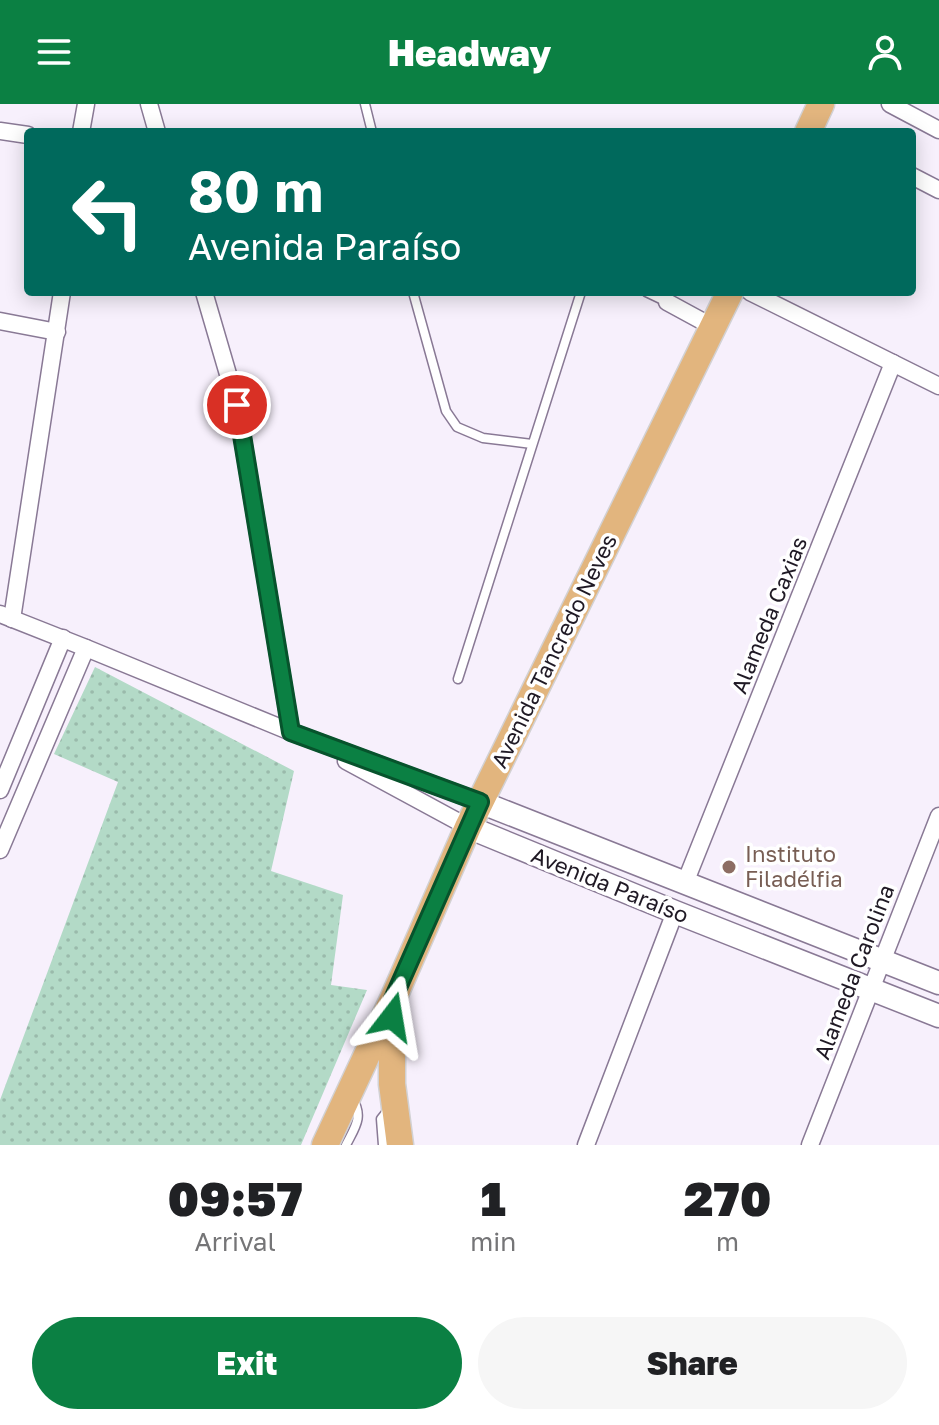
<!DOCTYPE html>
<meta charset="utf-8">
<style>
:root{--surface:#fff;--page:#f6f6f6;--text:#202124;--muted:#757577;--accent:#0b8043}
body{margin:0;font-family:"Golos Text",sans-serif;background:var(--page);color:var(--text);height:100vh;display:flex;flex-direction:column;font-size:30px;white-space:nowrap}
*{box-sizing:border-box;margin:0}
p{font-size:26px;color:var(--muted)}
.icon{flex:none;width:44px;height:44px;fill:none;stroke:currentColor;stroke-width:2;stroke-linecap:round;stroke-linejoin:round}
.map{position:relative;height:1041px;overflow:hidden}
.panel{display:flex;flex-direction:column;background:var(--surface);flex:1}
.panel>*{flex:none}
.banner{position:absolute;left:24px;top:24px;width:892px;height:168px;border-radius:8px;box-shadow:0 4px 20px #0003;background:#00695c;color:#fff;overflow:hidden}
.pin{position:absolute;display:grid;place-items:center;width:68px;height:68px;color:#fff;margin:-34px;border:4px solid #fff;border-radius:50%;box-shadow:0 2px 8px #0007}
.me{position:absolute;width:88px;margin:-44px;rotate:14deg;stroke-linejoin:round;filter:drop-shadow(0 0 6px #0008)}
.turn{display:flex;align-items:center;gap:28px;height:168px;padding:0 32px;font-size:36px}
.turn .icon{width:104px;height:104px;stroke-width:2.5}
.turn b{display:block;font-size:56px;line-height:68px}
.eta{display:flex;justify-content:space-evenly;align-items:center;height:136px;text-align:center}
.eta b{font-size:48px;font-weight:800;line-height:56px}
.action{display:flex;gap:16px;margin-top:auto;padding:16px 32px}
.action a{flex:1;height:92px;border-radius:48px;background:var(--accent);color:#fff;font-size:32px;font-weight:800;line-height:92px;text-align:center}
.action a+a{background:var(--page);color:var(--text)}
header{display:flex;justify-content:space-between;align-items:center;height:104px;padding:0 32px;background:var(--accent);color:#fff;font-size:36px;font-weight:800}
.map>svg:first-child{display:block}
.grass{fill:url(#grass-dots)}
.lines{fill:none;stroke-linecap:round;stroke-linejoin:round}
.service-casing{stroke:#897995;stroke-width:11}
.minor-casing{stroke:#897995;stroke-width:19}
.tertiary-casing{stroke:#897995;stroke-width:25}
.primary-casing{stroke:#d2d1d3;stroke-width:29}
.service{stroke:#fff;stroke-width:8}
.minor{stroke:#fff;stroke-width:16}
.tertiary{stroke:#fff;stroke-width:22}
.primary{stroke:#e2b57e;stroke-width:26}
.route-casing{stroke:#07532c;stroke-width:20}
.route{stroke:#0b8043;stroke-width:14}
.education-dot{fill:#8d6e63;stroke:#fff;stroke-width:3}
.labels{text-anchor:middle;stroke-width:7;stroke-linejoin:round;paint-order:stroke}
.street-label{font-size:22px;fill:#1f1924;stroke:#fff}
.education-label{font-size:22px;fill:#785e54;stroke:#fff;text-anchor:start}
</style>
<header><svg class="icon" aria-label="menu" viewBox="0 0 24 24"><path d="M4 6h16M4 12h16M4 18h16"/></svg>Headway<svg class="icon" aria-label="person" viewBox="0 0 24 24"><circle cx="12" cy="8" r="4"/><path d="M4 21q1-7 8-7t8 7"/></svg></header>
<div class="map">
<svg width="939" height="1041" viewBox="0 0 939 1041">
<defs>
<pattern id="grass-dots" width="8" height="8" patternUnits="userSpaceOnUse" patternTransform="scale(2)"><rect width="8" height="8" fill="#b3dac7"/><path d="M2 2h.1M6 6h.1" fill="none" stroke="#9abaab" stroke-width="1.8" stroke-linecap="round"/></pattern>
</defs>
<rect width="100%" height="100%" fill="#f7f0fc"/>
<path class="grass" d="M95,563L294,667L271,767L343,791L331,881L367,886L301,1041H0V996L118,678L54,650Z"/>
<g class="lines">
<defs>
<g id="service">
<path d="M365,0L372,28"/>
<path d="M413,188L446,307L457,323L483,334L532,340"/>
<path d="M646,188L667,198"/>
<path d="M458,575L581,188"/>
<path d="M346,1041C355,1023 364,1013 352,994"/>
<path d="M383,1041L381,1015L389,1005"/>
</g>
<g id="minor">
<path d="M149,0L157,28"/>
<path d="M890,0L939,26"/>
<path d="M0,27L28,31"/>
<path d="M81,28L86,0"/>
<path d="M912,72L939,86"/>
<path d="M204,188L237,301L291,628"/>
<path d="M750,188L939,282"/>
<path d="M667,198L713,223"/>
<path d="M0,217L57,228"/>
<path d="M0,510L86,544L291,628L480,698"/>
<path d="M12,515L62,188"/>
<path d="M346,657L468,723"/>
<path d="M0,686L63,534"/>
<path d="M0,746L86,544"/>
<path d="M685,779L893,259"/>
<path d="M586,1041L675,808"/>
<path d="M810,1041L939,712"/>
</g>
<g id="tertiary">
<path d="M480,698L939,879"/>
<path d="M468,723L675,808L939,912"/>
</g>
<g id="primary">
<path d="M808,28L821,0"/>
<path d="M392,906V980L400,1041"/>
<path d="M325,1041L393,895L468,723L730,188"/>
</g>
</defs>
<use href="#service" class="service-casing"/>
<use href="#minor" class="minor-casing"/>
<use href="#tertiary" class="tertiary-casing"/>
<use href="#primary" class="primary-casing"/>
<use href="#service" class="service"/>
<use href="#minor" class="minor"/>
<use href="#tertiary" class="tertiary"/>
<use href="#primary" class="primary"/>
</g>
<g class="lines">
<defs>
<path id="route" d="M237,301L291,628L480,698L393,895L392,913"/>
</defs>
<use href="#route" class="route-casing"/>
<use href="#route" class="route"/>
</g>
<circle class="education-dot" cx="729" cy="763" r="8"/>
<g class="labels">
<g class="street-label">
<text transform="translate(769 511) rotate(-68)" y="8">Alameda Caxias</text>
<text transform="translate(554 547) rotate(-64)" y="8">Avenida Tancredo Neves</text>
<text transform="translate(610 781) rotate(22)" y="8">Avenida Paraíso</text>
<text transform="translate(854 868) rotate(-69)" y="8">Alameda Carolina</text>
</g>
<g class="education-label">
<text x="745" y="758">Instituto<tspan x="745" dy="25">Filadélfia</tspan></text>
</g>
</g>
</svg>
<div class="pin" style="left:237px;top:301px;background:#d93025"><svg class="icon" aria-label="arrive" viewBox="0 0 24 24"><path d="M6 21V4h12l-3 4 3 4H6"/></svg></div>
<svg class="me" style="left:392px;top:913px" viewBox="-20 -20 40 40"><path d="M0-17L14 15 0 8-14 15z" fill="#0b8043" stroke="#fff" stroke-width="4"/></svg>
<div class="banner">
<div class="turn"><svg class="icon" aria-label="left" viewBox="0 0 24 24"><path d="M17 20v-9H6M10 6l-5 5 5 5"/></svg><div><b>80 m</b>Avenida Paraíso</div></div>
</div>
</div>
<section class="panel">
<div class="eta">
<div><b>09:57</b><p>Arrival</p></div>
<div><b>1</b><p>min</p></div>
<div><b>270</b><p>m</p></div>
</div>
<div class="action"><a>Exit</a><a>Share</a></div>
</section>
